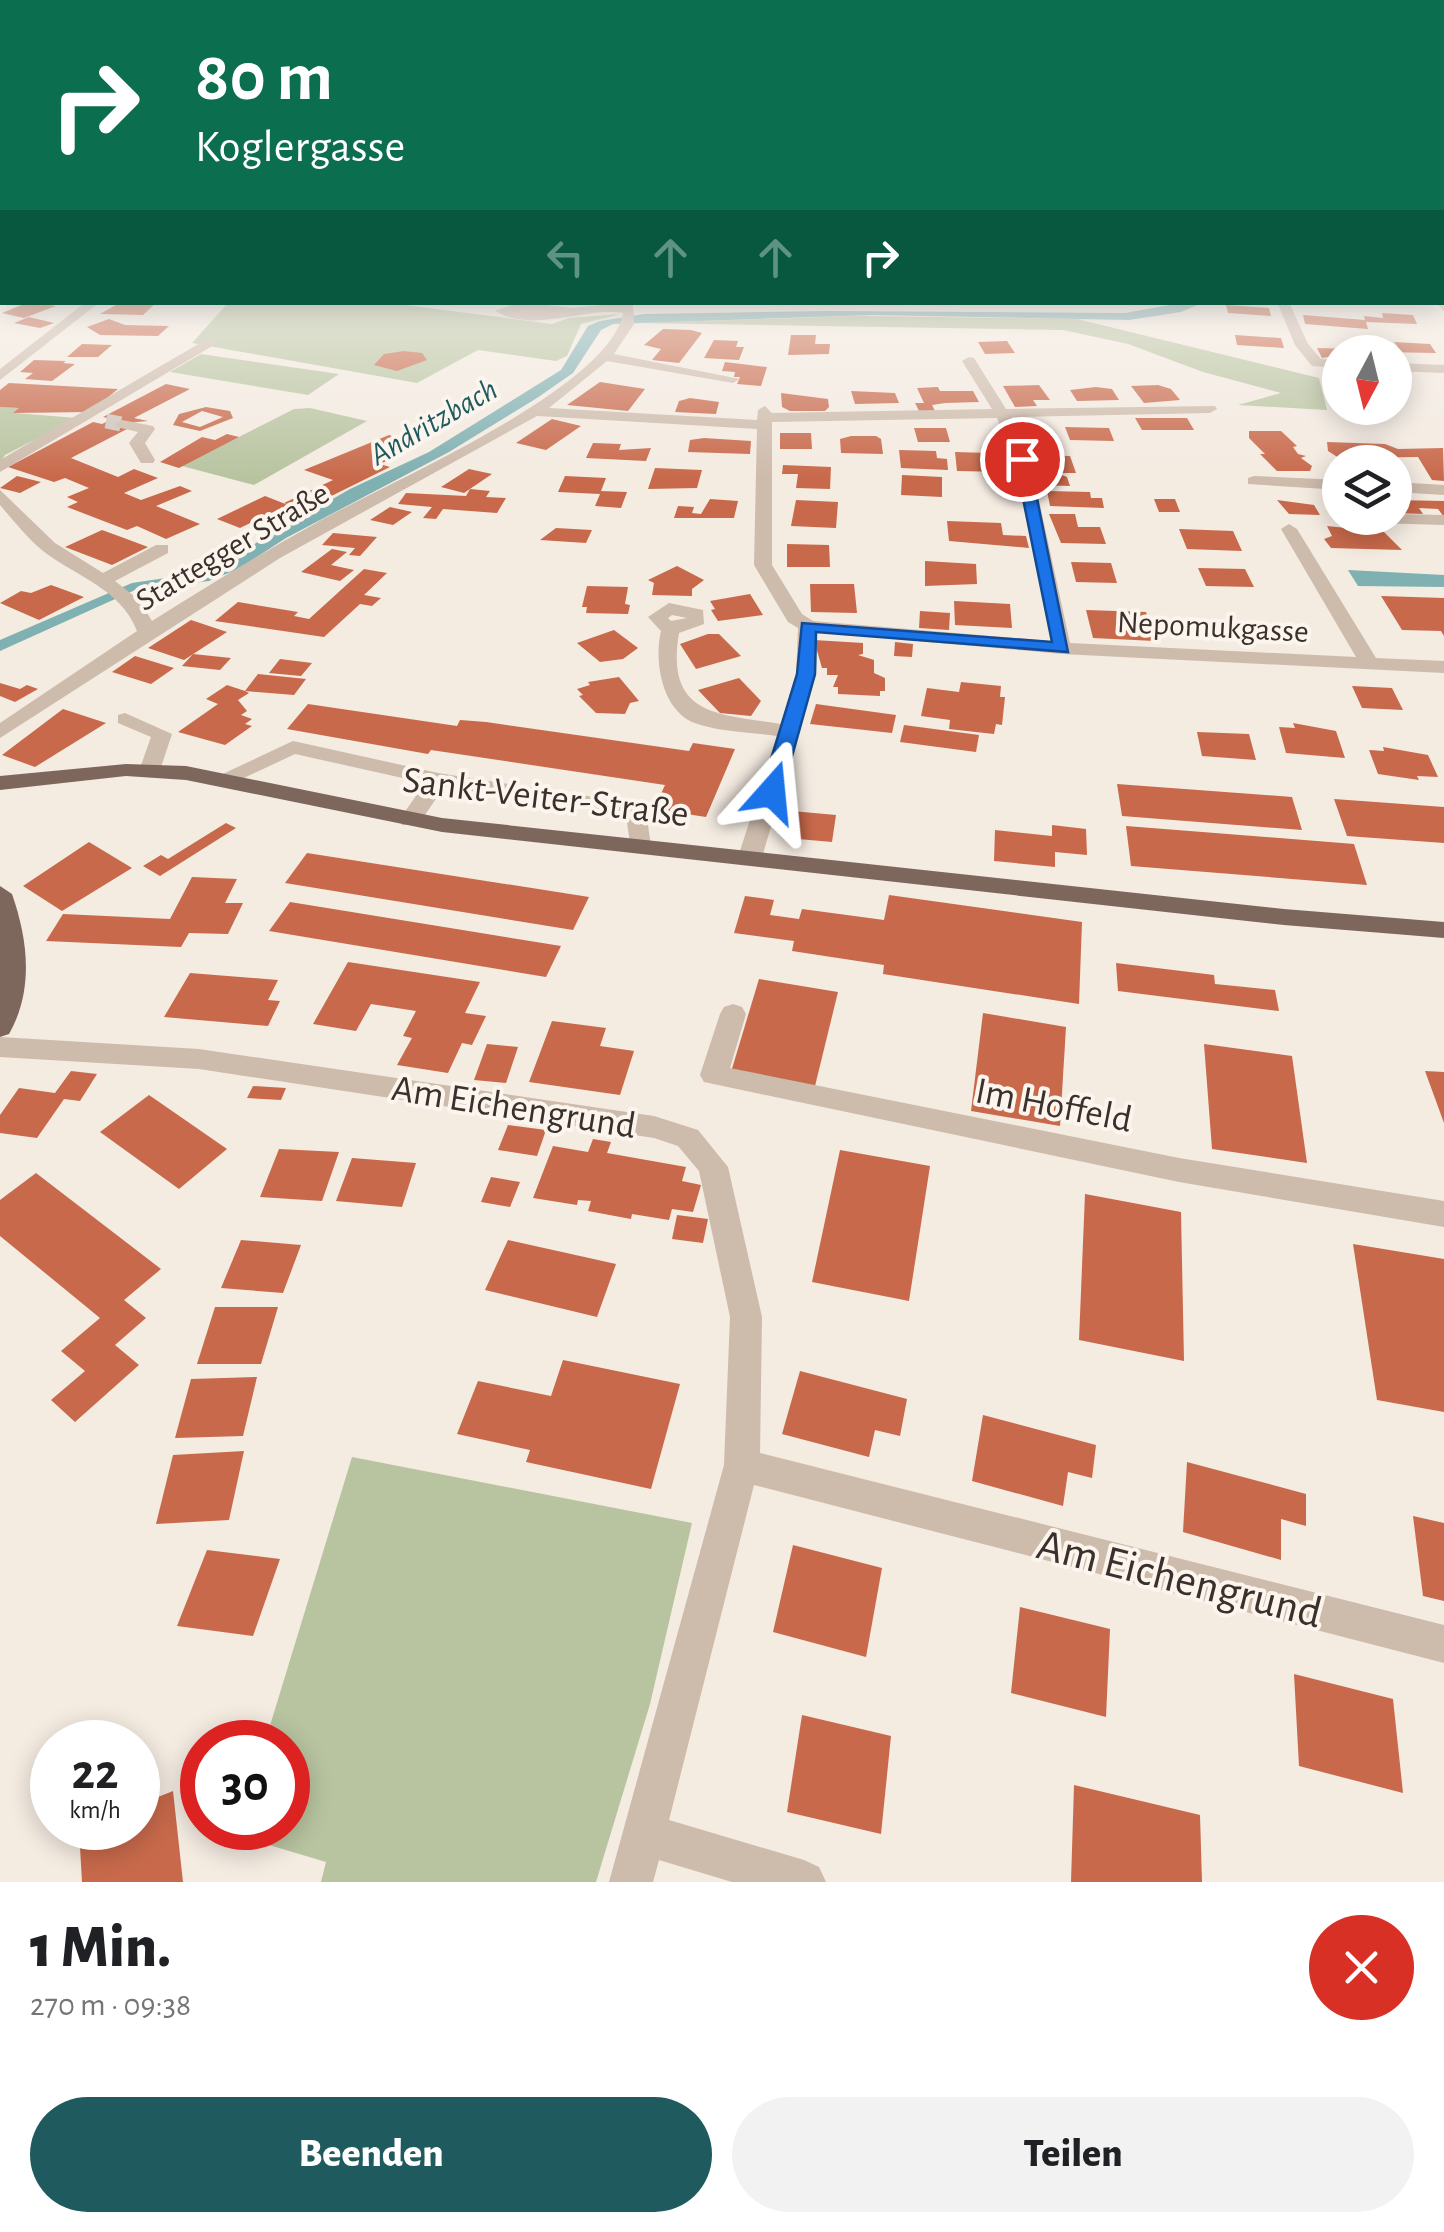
<!DOCTYPE html>
<html lang="de">
<meta charset="utf-8">
<style>
:root{--surface:#fff;--page:#f2f2f2;--text:#202124;--muted:#757577;--accent:#1f5a5e}
body{margin:0;font-family:"Alegreya Sans",sans-serif;background:var(--page);color:var(--text);height:100vh;display:flex;flex-direction:column;font-size:38px;white-space:nowrap}
*{box-sizing:border-box;margin:0}
p{font-size:32px;color:var(--muted)}
.icon{flex:none;width:55px;height:55px;fill:none;stroke:currentColor;stroke-width:2;stroke-linecap:round;stroke-linejoin:round}
.map{position:relative;height:1882px;overflow:hidden}
.details{display:flex;flex-direction:column;background:var(--surface);flex:1}
.details>*{flex:none}
.hud{position:absolute;left:0px;top:0px;width:1445px;height:305px;box-shadow:0 5px 25px #0003;background:#0b6e4f;color:#fff;overflow:hidden}
.needle{width:65px;rotate:187deg}
.fabs{position:absolute;left:1322px;top:335px;display:grid;gap:20px}
.fabs a{display:grid;place-items:center;width:90px;height:90px;border-radius:50%;background:var(--surface);box-shadow:0 5px 25px #0003;font-size:50px}
.speed{position:absolute;left:30px;top:1720px;display:flex;gap:20px;font-size:50px;font-weight:700;text-align:center}
.speed>*{display:grid;place-content:center;width:130px;height:130px;border-radius:50%;background:var(--surface);box-shadow:0 5px 25px #0003;line-height:1}
.speed small{font-size:25px;font-weight:400}
.speed .limit{border:15px solid #d22;background:#fff;color:#111}
.pin{position:absolute;display:grid;place-items:center;width:85px;height:85px;color:#fff;margin:-42px;border:5px solid #fff;border-radius:50%;box-shadow:0 2px 10px #0007}
.me{position:absolute;width:110px;margin:-55px;rotate:18deg;stroke-linejoin:round;filter:drop-shadow(0 0 8px #0008)}
.turn{display:flex;align-items:center;gap:35px;height:210px;padding:0 30px;font-size:45px}
.turn .icon{width:130px;height:130px;stroke-width:2.5}
.turn b{display:block;font-size:70px;line-height:85px}
.lanes{display:flex;align-items:center;height:95px;padding:0 30px;background:#0003;justify-content:center;gap:50px;direction:ltr}
.lanes .off{opacity:.35}
.round{display:grid;place-items:center;flex:none;width:105px;height:105px;border-radius:52px;background:var(--page)}
.headline{display:flex;align-items:center;justify-content:space-between;height:170px;padding:0 30px}
h1{font-size:60px;font-weight:800;line-height:75px}
.primary-button{display:flex;gap:20px;margin-top:auto;padding:20px 30px}
.primary-button a{flex:1;height:115px;border-radius:60px;background:var(--accent);color:#fff;font-size:40px;font-weight:800;line-height:115px;text-align:center}
.primary-button a+a{background:var(--page);color:var(--text)}
.map>svg:first-child{display:block}
.green{fill:#b8c4a0}
.water{fill:#7fb0b2}
.building{fill:#c8694b;fill-rule:evenodd}
.lines{fill:none;stroke-linecap:round;stroke-linejoin:round}
.minor-tunnel{stroke:#cfc6bd;stroke-width:15;stroke-dasharray:15 8;stroke-linecap:butt}
.minor{fill:#cdbbac;fill-rule:evenodd}
.major{fill:#7d675c;fill-rule:evenodd}
.route{fill:#1a73e8;stroke:#114b97;stroke-width:2.5}
.labels{text-anchor:middle;stroke-width:8;stroke-linejoin:round;paint-order:stroke}
.far-water-label{font-size:32px;font-style:italic;fill:#1f5a5e;stroke:#fbf5ee}
.far-street-label{font-size:32px;fill:#3b302b;stroke:#fbf5ee}
.street-label{font-size:38px;fill:#3b302b;stroke:#fbf5ee}
.near-street-label{font-size:45px;fill:#3b302b;stroke:#fbf5ee}
</style>
<div class="map">
<svg width="1444" height="1882" viewBox="0 0 1444 1882">
<rect width="100%" height="100%" fill="#f4ebe1"/>
<g class="green">
<path d="M228,303H389L552,324L569,318L621,314L581,324L567,356L556,361L478,350L417,383L192,343Z"/>
<path d="M860,316L1077,319L1319,378L1327,410L1238,405L1281,393L1203,372L1128,344L1063,330L642,323Z"/>
<path d="M201,354L339,374L308,395L170,372Z"/>
<path d="M0,407L19,408L15,413L77,418L5,455L0,463Z"/>
<path d="M310,408L367,421L254,485L182,466L294,409Z"/>
<path d="M352,1457L692,1523L650,1704L596,1882H321L326,1862L236,1835L239,1828H288V1742H265Z"/>
</g>
<g class="water">
<path d="M1182,303H1202L1181,312L1129,320L874,315L613,324L601,330L573,373L537,398L449,452L286,538L238,569L209,581L135,590L0,651V640L132,583L206,572L350,489L429,452L561,370L588,326L600,321L644,314L828,311L1125,313Z"/>
<path d="M1348,570L1444,575V587L1358,586Z"/>
</g>
<g class="building">
<path d="M29,302L56,306L24,318L2,313Z"/>
<path d="M121,302H157L143,315L100,314Z"/>
<path d="M1226,305L1269,308L1271,316L1228,313Z"/>
<path d="M1382,313L1413,315L1417,324L1366,322L1368,329L1305,324L1303,315L1365,320L1364,316L1383,318Z"/>
<path d="M29,317L54,323L40,328L14,323Z"/>
<path d="M109,319L125,325L169,326L158,336L100,335L87,327Z"/>
<path d="M663,329L691,330L702,333L679,363L652,360L661,349L644,345Z"/>
<path d="M791,335H816L815,344H830L829,354L788,355Z"/>
<path d="M1235,335L1281,338L1284,348L1237,345Z"/>
<path d="M714,340L738,341L736,347H744L739,360L704,358Z"/>
<path d="M1007,341L1015,353L985,354L978,342Z"/>
<path d="M1394,342L1430,344L1436,353L1381,352L1378,347H1398Z"/>
<path d="M82,344L112,345L98,357H67Z"/>
<path d="M1317,348L1358,349L1357,352L1322,358Z"/>
<path d="M404,351L422,353L427,360L397,371L374,365L384,354Z"/>
<path d="M34,360L66,361L63,363L75,364L52,381L25,379L33,373L20,372Z"/>
<path d="M725,362L767,367L761,386L737,384L740,377H734L735,372L722,371Z"/>
<path d="M600,382L645,389L628,411L567,405Z"/>
<path d="M9,383L118,389L90,412L13,413L19,408L0,407V390Z"/>
<path d="M166,384L190,389L134,418L148,421L126,423L117,427L127,429L71,458L118,477L134,469L158,478L124,493L141,500L180,486L192,491L156,506L200,524L166,539L137,526L127,530L67,507L78,502L67,497L89,488L65,478L54,482L8,467L93,422L102,424L112,419L103,417Z"/>
<path d="M1039,385L1050,400H1033L1037,406L1015,407L1003,386Z"/>
<path d="M1158,385L1171,389L1180,400L1144,403L1131,386Z"/>
<path d="M938,387L940,391H973L979,402L945,403L932,405L935,411H919L915,403H924L917,388Z"/>
<path d="M1096,387L1112,389L1119,400L1077,401L1070,390Z"/>
<path d="M851,391L895,393L899,403L855,404Z"/>
<path d="M781,393L828,399L829,407L825,411H790L782,407Z"/>
<path d="M690,398L719,402L716,414L675,412L679,401Z"/>
<path d="M206,407L230,411L233,418L200,431L173,425L179,414ZM202,411L223,417L200,427L182,422Z"/>
<path d="M1135,418H1187L1194,430H1142Z"/>
<path d="M552,419L581,426L546,450L516,443Z"/>
<path d="M1065,427L1109,428L1114,441L1070,440Z"/>
<path d="M914,428H946L950,442H918Z"/>
<path d="M1249,431H1281L1297,446L1293,447L1298,454L1306,456L1301,458L1312,466L1310,471H1277L1260,454H1265L1249,438Z"/>
<path d="M780,433H811L812,449H780Z"/>
<path d="M227,434L239,437L179,468L160,462L202,437L215,440Z"/>
<path d="M389,435L419,445L380,464L390,467L303,510L284,503L333,480L304,470Z"/>
<path d="M851,436H876L881,439L883,454L841,453L840,439Z"/>
<path d="M704,438L751,441L750,454L688,452L690,440Z"/>
<path d="M1327,442L1385,444L1398,449L1443,448L1444,481L1432,480L1418,457L1339,458L1328,451Z"/>
<path d="M593,443L621,444L619,450L651,448L646,461L586,458Z"/>
<path d="M899,450L936,451L937,458L947,459L948,470L901,468Z"/>
<path d="M955,452L991,453L993,460L1003,461L1005,472L957,471Z"/>
<path d="M1036,455L1070,456L1076,473H1056L1067,477L1070,486L1038,485L1035,472H1041Z"/>
<path d="M783,465L831,467L830,489L796,488L798,474H782Z"/>
<path d="M655,468L702,470L697,488L648,489Z"/>
<path d="M469,469L492,474L464,493L441,487Z"/>
<path d="M902,475L942,477V497L901,495Z"/>
<path d="M17,476L41,482L20,493L0,488Z"/>
<path d="M565,476L606,478L601,491L627,492L621,508L595,506L600,494L558,492Z"/>
<path d="M470,489L490,491L486,497L506,498L497,513L443,509L436,519L423,518L432,507L398,504L406,493L466,496Z"/>
<path d="M1047,491L1090,492L1091,498H1102L1104,508L1050,506Z"/>
<path d="M265,496L288,505L240,528L217,519Z"/>
<path d="M710,499L738,501L734,518H674L678,506L694,507L692,513L701,514Z"/>
<path d="M1154,499H1175L1180,512H1159Z"/>
<path d="M796,500L838,502L836,528L791,526Z"/>
<path d="M1277,500L1314,505L1320,515L1289,514Z"/>
<path d="M1395,500L1444,501V517L1438,509L1419,508L1423,514L1395,513Z"/>
<path d="M390,507L412,512L393,525L370,520Z"/>
<path d="M1049,514H1075L1078,527H1100L1106,544L1061,543Z"/>
<path d="M947,521L1001,523L1003,535L1026,536L1029,548L949,541Z"/>
<path d="M1327,526L1384,532L1402,550L1331,548L1324,539L1332,536Z"/>
<path d="M556,528L592,530L586,543L540,540Z"/>
<path d="M1179,529L1233,531L1242,551L1187,549Z"/>
<path d="M102,530L124,538L148,547L112,565L65,547Z"/>
<path d="M333,533L377,537L360,556L349,555L355,548L322,545Z"/>
<path d="M787,544L829,545L830,567H787Z"/>
<path d="M332,549L347,552L331,565L354,570L340,581L301,572Z"/>
<path d="M925,561L976,564L977,584L925,586Z"/>
<path d="M1071,562L1111,563L1117,583L1076,582Z"/>
<path d="M677,566L704,580L692,589V596L652,595L654,583L648,580Z"/>
<path d="M1198,568L1245,569L1254,587L1206,586Z"/>
<path d="M364,569L387,573L364,595L381,598L372,606L360,604L324,637L215,621L238,602L298,612L294,616L309,619Z"/>
<path d="M810,584H854L857,613L811,612Z"/>
<path d="M51,585L84,597L39,620L0,603L21,591L31,593Z"/>
<path d="M587,586L628,587L625,604L630,605L628,614L586,613L587,607H582Z"/>
<path d="M750,594L763,615L718,621L711,610L715,609L710,601Z"/>
<path d="M1381,596L1444,598V636L1441,631L1402,630Z"/>
<path d="M954,601L1010,604L1012,628L955,625Z"/>
<path d="M1086,610L1146,612L1155,641L1093,638Z"/>
<path d="M920,611L950,613L949,630L919,628Z"/>
<path d="M191,620L227,632L184,660L148,648Z"/>
<path d="M614,630L638,648L623,659L600,662L577,643Z"/>
<path d="M708,634H719L741,656L696,669L680,644Z"/>
<path d="M814,640L863,643V654L858,655L874,660V673L885,678V691H880V696L838,694V687H833L838,675H827V668H822Z"/>
<path d="M895,642L913,644L912,657L894,656Z"/>
<path d="M193,654L231,658L220,670L182,666Z"/>
<path d="M135,656L174,668L151,684L112,672Z"/>
<path d="M280,659L312,663L301,676L269,673Z"/>
<path d="M258,674L306,679L294,695L245,691L249,693L238,700L247,711L241,715L252,719L245,724L252,726L225,745L178,732L218,704L206,699L227,685L245,691Z"/>
<path d="M619,677L639,701L630,703L625,714L596,713L579,696L583,695L577,689L590,685L588,682Z"/>
<path d="M739,678L761,701L751,716L720,713L698,690Z"/>
<path d="M961,682L1001,686L1000,697H1005L1002,725L996,724L994,734L949,729L950,720L921,716L927,688L959,692Z"/>
<path d="M0,683L20,689L27,685L38,689L15,702L0,696Z"/>
<path d="M1352,686L1392,688L1403,710L1362,708Z"/>
<path d="M308,704L457,726L460,720L486,722L689,751L693,743L735,749L706,817L654,809L665,785L431,750L428,754L287,729Z"/>
<path d="M816,704L896,715L892,733L810,724Z"/>
<path d="M63,709L106,723L35,767L2,755Z"/>
<path d="M1293,723L1336,731L1345,758L1286,753L1279,727L1295,728Z"/>
<path d="M904,725L979,735L976,752L900,742Z"/>
<path d="M1197,732L1249,734L1256,760L1202,756Z"/>
<path d="M1383,747L1428,755L1438,777L1417,776L1419,780L1378,774L1369,750L1384,751Z"/>
<path d="M1117,784L1292,797L1302,830L1122,816Z"/>
<path d="M1334,799L1444,807V843L1347,836Z"/>
<path d="M792,811L836,815L832,842L787,838Z"/>
<path d="M226,823L236,828L160,876L143,866L161,855L168,859Z"/>
<path d="M1052,825L1086,829L1087,855L1055,852V867L994,861L995,830L1052,836Z"/>
<path d="M1126,826L1354,844L1367,885L1131,866Z"/>
<path d="M89,842L132,868L62,911L23,886Z"/>
<path d="M307,853L589,897L573,930L285,883Z"/>
<path d="M192,877L237,879L225,903H243L228,934L189,933L181,947L46,941L63,914L170,919Z"/>
<path d="M889,895L1082,922L1079,1004L883,974L884,965L792,951L794,941L734,933L745,896L774,900L770,915L799,919L802,909L884,920Z"/>
<path d="M290,902L444,927L561,946L546,977L269,931Z"/>
<path d="M348,962L480,982L465,1013L486,1016L472,1045L462,1043L448,1073L397,1065L412,1038L403,1036L416,1011L371,1004L356,1031L313,1024Z"/>
<path d="M1116,963L1214,975L1215,984L1275,990L1279,1011L1118,991Z"/>
<path d="M190,973L278,980L268,1000L280,1001L268,1026L164,1017Z"/>
<path d="M759,979L838,992L815,1086L731,1072Z"/>
<path d="M983,1013L1066,1027L1060,1126L971,1111Z"/>
<path d="M552,1021L606,1028L600,1046L634,1051L620,1095L529,1082Z"/>
<path d="M487,1044L518,1047L506,1083L474,1080Z"/>
<path d="M1204,1044L1292,1056L1307,1163L1212,1149Z"/>
<path d="M71,1071L97,1074L80,1101L64,1099L37,1138L0,1133V1115L19,1088L55,1093Z"/>
<path d="M1425,1071L1444,1072V1123Z"/>
<path d="M253,1086L286,1088L281,1100L247,1098Z"/>
<path d="M149,1095L227,1149L179,1189L100,1132Z"/>
<path d="M508,1125L546,1130L537,1156L498,1150Z"/>
<path d="M593,1139L611,1142L607,1153L686,1167L682,1181L701,1185L693,1212L672,1209L669,1220L632,1214L631,1219L588,1211L591,1201L578,1200L577,1205L533,1198L553,1146L588,1152Z"/>
<path d="M279,1149L339,1152L322,1201L260,1197Z"/>
<path d="M840,1150L930,1166L909,1301L812,1282Z"/>
<path d="M352,1158L416,1163L402,1207L336,1201Z"/>
<path d="M36,1173L161,1269L124,1300L146,1318L115,1345L139,1365L75,1422L51,1400L85,1371L61,1351L100,1318L0,1236V1200Z"/>
<path d="M491,1177L520,1182L510,1207L481,1202Z"/>
<path d="M1085,1194L1181,1212L1184,1361L1079,1340Z"/>
<path d="M677,1215L708,1219L703,1243L672,1239Z"/>
<path d="M241,1240L301,1245L283,1293L221,1288Z"/>
<path d="M508,1240L616,1264L597,1317L485,1290Z"/>
<path d="M1353,1244L1444,1259V1412L1377,1400Z"/>
<path d="M215,1307H278L261,1364H197Z"/>
<path d="M563,1360L680,1384L651,1489L526,1462L530,1450L457,1434L478,1381L551,1396Z"/>
<path d="M800,1371L907,1399L900,1436L875,1430L869,1457L782,1434Z"/>
<path d="M257,1377L243,1436L175,1438L191,1379Z"/>
<path d="M983,1415L1096,1445L1092,1478L1068,1472L1063,1506L972,1481Z"/>
<path d="M244,1451L229,1520L156,1524L173,1455Z"/>
<path d="M1187,1462L1306,1494V1526L1281,1519V1560L1183,1532Z"/>
<path d="M1413,1516L1444,1523V1601L1423,1596Z"/>
<path d="M793,1545L882,1568L866,1657L773,1632Z"/>
<path d="M207,1550L280,1559L253,1636L177,1626Z"/>
<path d="M1020,1607L1110,1629L1106,1717L1011,1693Z"/>
<path d="M1294,1674L1393,1699L1403,1793L1299,1766Z"/>
<path d="M802,1715L891,1736L881,1834L787,1812Z"/>
<path d="M1074,1785L1200,1815L1202,1882H1071Z"/>
<path d="M173,1791L183,1882H82L79,1830L138,1828V1805Z"/>
</g>
<g class="lines">
<path class="minor-tunnel" d="M106,421L122,424"/>
<g class="minor">
<rect x="0" y="239" width="2" height="7"/>
<path d="M1444,248V255H1442V248Z"/>
<path d="M0,277L2,278V284L0,285Z"/>
<path d="M1442,299H1444V311L1435,302H1442Z"/>
<path d="M86,302H100L0,380V369Z"/>
<path d="M520,302L572,308L633,302L634,324L614,354L740,379L733,383L607,361L549,408L757,420L758,410L765,406L772,413L992,409L962,361L969,357L974,358L1006,409L1215,406L1217,409L1210,413L1012,417L1030,459L1070,643L1356,657L1281,529L1289,524L1297,529L1376,658L1444,661V673L1062,654L817,632L816,675L762,857L758,862H742L738,857L777,736C751,732 716,732 692,722C661,708 654,659 661,631L648,617L669,603L703,610L704,624L679,633C665,717 719,714 781,724L796,675L798,628L788,622L754,565L757,429L537,416L280,558L0,738V723L137,631C121,589 77,577 43,551C27,538 14,521 0,505V490L55,543L103,573L156,545H168V553L115,581L139,600L152,621C206,587 260,554 316,523C384,484 610,389 623,313C582,307 535,334 495,311ZM519,310H521L552,313ZM997,418L1014,459L1051,641L813,621L802,614L772,565V422ZM672,615L687,618L671,621L668,618Z"/>
<path d="M1277,302H1289L1308,344L1321,359L1340,360V368L1312,366L1295,345Z"/>
<path d="M207,339L219,342L0,472V460Z"/>
<path d="M1395,363L1444,365V373L1395,371Z"/>
<path d="M122,420L153,426L155,429L145,443L155,460L153,463H141L129,443L138,432L117,427L115,424Z"/>
<path d="M1254,476L1340,480V490L1248,484V478Z"/>
<path d="M1395,482L1444,485V495L1395,492Z"/>
<path d="M1395,514L1444,515V525L1375,523L1367,518H1395Z"/>
<path d="M125,713L172,734L158,776H142L139,771L151,737L118,723V715Z"/>
<path d="M293,741L438,773L645,805L651,846L639,853L631,851L626,815L444,787L418,825H402L399,820L425,783L295,754L229,785H213L210,780Z"/>
<path d="M733,1004L742,1007L746,1014L730,1068L1179,1158L1444,1201V1227L1179,1182L704,1082L700,1075L720,1014L724,1007Z"/>
<path d="M0,1037L199,1049L654,1116L698,1130L728,1167L762,1317L760,1453L1444,1625V1663L754,1485L669,1820L804,1860L819,1867L826,1882H732L659,1860L653,1882H609L724,1465L730,1317L699,1171L678,1146L654,1138L199,1069L0,1057Z"/>
</g>
<g class="major">
<path d="M126,764L186,766L442,818L1284,909L1444,922V938L1284,925L442,832L186,780L126,776L0,790V776Z"/>
<path d="M0,886L12,894C28,940 34,990 9,1034L0,1037Z"/>
</g>
</g>
<linearGradient id="sky" x2="0" y2="1"><stop stop-color="#7eb2d2"/><stop offset="0.45" stop-color="#faf6f2"/><stop offset="1" stop-color="#faf6f2" stop-opacity="0"/></linearGradient>
<rect width="1444" height="478" fill="url(#sky)"/>
<path class="route" d="M1022,455L1029,459L1068,652L816,632L815,674L782,792L764,796L761,792L797,674L802,623L1052,642L1015,459Z"/>
<g class="labels">
<g class="far-water-label">
<text transform="translate(433 421) rotate(-30)" y="11">Andritzbach</text>
</g>
<g class="far-street-label">
<text transform="translate(232 546) rotate(-31)" y="11">Stattegger Straße</text>
<text transform="translate(1213 626) rotate(3)" y="11">Nepomukgasse</text>
</g>
<g class="street-label">
<text transform="translate(546 796) rotate(7)" y="13">Sankt-Veiter-Straße</text>
<text transform="translate(1054 1104) rotate(11)" y="13">Im Hoffeld</text>
<text transform="translate(514 1106) rotate(9)" y="13">Am Eichengrund</text>
</g>
<g class="near-street-label">
<text transform="translate(1180 1577) rotate(14)" y="16">Am Eichengrund</text>
</g>
</g>
</svg>
<div class="fabs">
<a><svg class="needle" viewBox="-14 -14 28 28"><path d="M0-13l5 13h-10z" fill="#e53935"/><path d="M0 13l5-13h-10z" fill="#757577"/></svg></a>
<a><svg class="icon" aria-label="layers" viewBox="0 0 24 24"><path d="M12 4l9 5-9 5-9-5zM3 14l9 5 9-5"/></svg></a>
</div>
<div class="speed"><div>22<small>km/h</small></div><div class="limit">30</div></div>
<div class="pin" style="left:1022px;top:459px;background:#d93025"><svg class="icon" aria-label="arrive" viewBox="0 0 24 24"><path d="M6 21V4h12l-3 4 3 4H6"/></svg></div>
<svg class="me" style="left:772px;top:792px" viewBox="-20 -20 40 40"><path d="M0-17L14 15 0 8-14 15z" fill="#1a73e8" stroke="#fff" stroke-width="4"/></svg>
<div class="hud">
<div class="turn"><svg class="icon" aria-label="right" viewBox="0 0 24 24"><path d="M7 20v-9h11M14 6l5 5-5 5"/></svg><div><b>80 m</b>Koglergasse</div></div>
<div class="lanes"><svg class="icon off" aria-label="left" viewBox="0 0 24 24"><path d="M17 20v-9H6M10 6l-5 5 5 5"/></svg><svg class="icon off" aria-label="ahead" viewBox="0 0 24 24"><path d="M12 20V5M6 11l6-6 6 6"/></svg><svg class="icon off" aria-label="ahead" viewBox="0 0 24 24"><path d="M12 20V5M6 11l6-6 6 6"/></svg><svg class="icon" aria-label="right" viewBox="0 0 24 24"><path d="M7 20v-9h11M14 6l5 5-5 5"/></svg></div>
</div>
</div>
<section class="details">
<div class="headline"><div><h1>1 Min.</h1><p>270 m · 09:38</p></div><a class="round" style="background:#d93025;color:#fff"><svg class="icon" aria-label="close" viewBox="0 0 24 24"><path d="M6 6l12 12M18 6L6 18"/></svg></a></div>
<div class="primary-button"><a>Beenden</a><a>Teilen</a></div>
</section>
